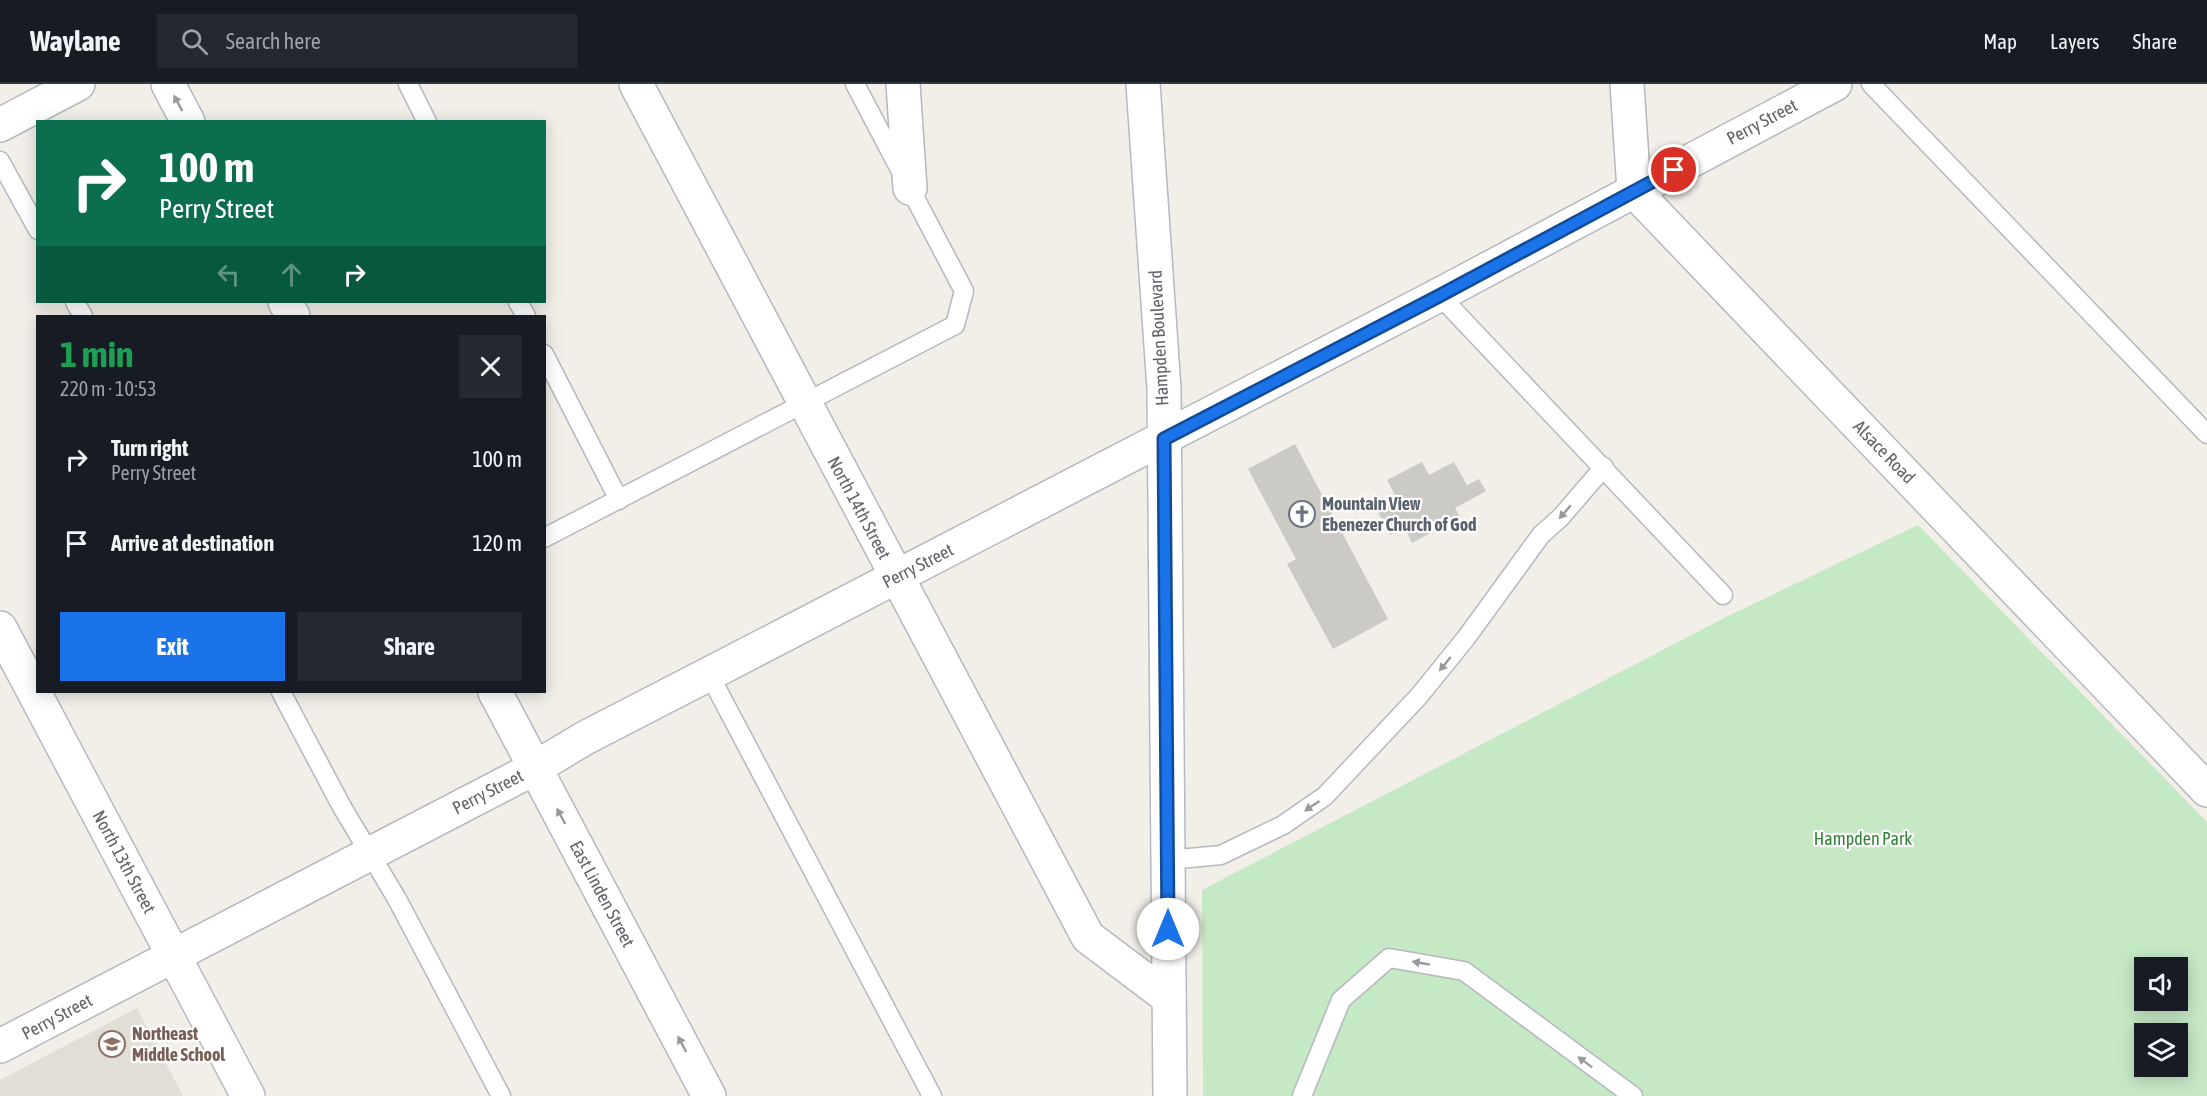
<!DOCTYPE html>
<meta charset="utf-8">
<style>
:root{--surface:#171b24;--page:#242831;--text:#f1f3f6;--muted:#9ea1a6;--line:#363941;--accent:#1a73e8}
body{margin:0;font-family:"Asap Condensed",sans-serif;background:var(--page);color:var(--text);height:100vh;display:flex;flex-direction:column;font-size:22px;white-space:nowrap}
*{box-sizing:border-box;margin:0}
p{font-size:20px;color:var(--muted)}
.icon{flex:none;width:33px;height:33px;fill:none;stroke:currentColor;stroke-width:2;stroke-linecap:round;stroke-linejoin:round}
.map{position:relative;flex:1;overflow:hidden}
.side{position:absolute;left:36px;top:231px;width:510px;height:378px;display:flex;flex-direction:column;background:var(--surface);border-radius:0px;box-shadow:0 3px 15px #0003}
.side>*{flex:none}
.top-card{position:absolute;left:36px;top:36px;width:510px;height:183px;border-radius:0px;box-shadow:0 3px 15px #0003;background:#0b6e4f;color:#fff;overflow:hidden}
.controls{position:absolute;left:2134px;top:873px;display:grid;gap:12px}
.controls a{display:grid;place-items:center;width:54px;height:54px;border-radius:0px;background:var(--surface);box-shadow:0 3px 15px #0003;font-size:30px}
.pin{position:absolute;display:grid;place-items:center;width:51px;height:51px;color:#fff;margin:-26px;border:3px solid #fff;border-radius:50%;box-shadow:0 2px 6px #0007}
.me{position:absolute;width:66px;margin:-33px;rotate:0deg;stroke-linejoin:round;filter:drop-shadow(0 0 4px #0008)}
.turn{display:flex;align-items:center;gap:21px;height:126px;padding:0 24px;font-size:27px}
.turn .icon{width:78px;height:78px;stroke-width:2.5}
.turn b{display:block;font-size:42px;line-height:51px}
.lanes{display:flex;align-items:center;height:57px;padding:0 24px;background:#0003;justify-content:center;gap:30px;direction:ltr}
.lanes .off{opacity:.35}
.round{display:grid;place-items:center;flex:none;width:63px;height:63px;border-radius:0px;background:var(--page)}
.overview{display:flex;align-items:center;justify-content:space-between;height:102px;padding:0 24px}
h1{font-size:36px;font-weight:700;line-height:45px;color:#1e9e55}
.primary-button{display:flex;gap:12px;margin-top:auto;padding:12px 24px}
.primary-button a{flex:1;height:69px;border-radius:0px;background:var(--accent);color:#fff;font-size:24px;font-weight:700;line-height:69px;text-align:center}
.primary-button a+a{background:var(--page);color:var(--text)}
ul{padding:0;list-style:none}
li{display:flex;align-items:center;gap:18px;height:84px;padding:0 24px}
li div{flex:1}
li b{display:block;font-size:22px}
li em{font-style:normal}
header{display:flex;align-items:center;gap:36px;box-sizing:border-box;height:84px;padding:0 30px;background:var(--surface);border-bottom:2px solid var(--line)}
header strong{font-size:28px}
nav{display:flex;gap:33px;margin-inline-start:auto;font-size:21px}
.search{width:420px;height:54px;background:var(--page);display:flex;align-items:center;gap:15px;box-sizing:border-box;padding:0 21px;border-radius:0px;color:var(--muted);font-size:22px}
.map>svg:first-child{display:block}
.education{fill:#e1ded6}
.green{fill:#c5e8c5;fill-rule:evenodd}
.building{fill:#cccac5}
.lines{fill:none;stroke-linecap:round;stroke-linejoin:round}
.lane-casing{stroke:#b5b8bc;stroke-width:21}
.street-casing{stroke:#b5b8bc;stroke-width:36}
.secondary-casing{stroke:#b6babf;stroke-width:36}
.lane{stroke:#fff;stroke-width:18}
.street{stroke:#fff;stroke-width:33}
.secondary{stroke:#fff;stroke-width:33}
.oneway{fill:#979a9d}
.route-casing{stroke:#114b97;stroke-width:15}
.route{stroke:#1a73e8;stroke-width:10}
.labels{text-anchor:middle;stroke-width:4.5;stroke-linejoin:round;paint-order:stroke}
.street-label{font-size:18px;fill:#5f6368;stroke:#fff}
.worship-label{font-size:18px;font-weight:bold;fill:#5b616d;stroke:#fff;text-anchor:start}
.park-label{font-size:18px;fill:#348238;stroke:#fff}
.education-label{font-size:18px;font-weight:bold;fill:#785e54;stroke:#fff;text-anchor:start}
</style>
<header>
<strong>Waylane</strong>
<div class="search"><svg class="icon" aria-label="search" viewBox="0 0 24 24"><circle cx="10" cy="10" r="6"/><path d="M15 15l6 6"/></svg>Search here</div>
<nav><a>Map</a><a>Layers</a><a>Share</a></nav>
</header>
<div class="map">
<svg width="2207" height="1012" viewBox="0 0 2207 1012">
<rect width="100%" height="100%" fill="#f1efe8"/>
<path class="education" d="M137,924L183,1012H0V996Z"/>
<path class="green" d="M1918,441L2207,738V1012H1203L1202,806L1726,533ZM2145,884H2178V916H2145ZM2145,950H2178V982H2145Z"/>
<g class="building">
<path d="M1295,360L1388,535L1333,565L1287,480L1296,475L1248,385Z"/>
<path d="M1422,378L1429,391L1454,378L1467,401L1479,395L1486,407L1455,424L1460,433L1412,459L1405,444L1390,451L1375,422L1395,411L1387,396Z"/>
</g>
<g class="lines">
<defs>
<g id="lane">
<path d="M408,0L427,38"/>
<path d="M1871,0L2207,350"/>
<path d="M0,77L38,146"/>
<path d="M1439,211L1723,511"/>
<path d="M75,218L83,232"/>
<path d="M518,218L526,232"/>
<path d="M544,270L619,416"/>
<path d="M544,454L955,241L964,207L855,0"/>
<path d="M709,590L932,1012"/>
<path d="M281,608L342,723L397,815L501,1012"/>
<path d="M1168,776L1221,771L1283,741L1325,712L1419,612L1466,554L1541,451L1561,433L1604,383"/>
<path d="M1302,1012L1341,916L1389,874L1464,887L1633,1012"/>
</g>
<g id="street">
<path d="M168,0L188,38"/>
<path d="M636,0L1088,853L1169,914"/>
<path d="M903,0L910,104"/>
<path d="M1627,0L1634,107L2207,706"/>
<path d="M0,41L78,0"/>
<path d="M285,218L293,232"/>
<path d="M495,608L709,1012"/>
<path d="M0,962L535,684L585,654L709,590L1439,211L1835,0"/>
</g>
<g id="secondary">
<path d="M1143,0L1164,305L1170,1012"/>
<path d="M0,544L248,1012"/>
</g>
</defs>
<use href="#lane" class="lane-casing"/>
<use href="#street" class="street-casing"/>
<use href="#secondary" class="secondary-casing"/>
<use href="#lane" class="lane"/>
<use href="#street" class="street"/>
<use href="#secondary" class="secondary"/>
</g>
<defs><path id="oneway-solid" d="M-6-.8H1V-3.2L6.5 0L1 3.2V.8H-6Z" transform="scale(1.5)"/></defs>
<g class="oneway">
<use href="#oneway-solid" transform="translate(178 19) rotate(-118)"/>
<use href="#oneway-solid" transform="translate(1565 428) rotate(131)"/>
<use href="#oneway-solid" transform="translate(1445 580) rotate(129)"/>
<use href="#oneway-solid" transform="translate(1312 722) rotate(146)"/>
<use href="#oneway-solid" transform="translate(561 732) rotate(-118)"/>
<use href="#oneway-solid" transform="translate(1421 879) rotate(-170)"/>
<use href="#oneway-solid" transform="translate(682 960) rotate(-118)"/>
<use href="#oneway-solid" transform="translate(1585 978) rotate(-143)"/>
</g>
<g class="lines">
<defs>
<path id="route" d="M1168,845L1164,355L1439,212L1674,86"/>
</defs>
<use href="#route" class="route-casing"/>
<use href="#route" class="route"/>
</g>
<defs>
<symbol id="church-ring" viewBox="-11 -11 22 22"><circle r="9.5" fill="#fff" stroke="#6b7280" stroke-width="1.5"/><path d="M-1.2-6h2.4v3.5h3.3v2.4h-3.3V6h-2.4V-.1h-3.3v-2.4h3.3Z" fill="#6b7280"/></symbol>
<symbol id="school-ring" viewBox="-11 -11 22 22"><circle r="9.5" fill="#fff" stroke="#8d6e63" stroke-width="1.5"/><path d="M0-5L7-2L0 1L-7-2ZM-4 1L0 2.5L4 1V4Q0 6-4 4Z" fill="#8d6e63"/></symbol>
</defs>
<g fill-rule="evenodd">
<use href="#church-ring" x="1287" y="415" width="30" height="30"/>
<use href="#school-ring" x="97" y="945" width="30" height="30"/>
</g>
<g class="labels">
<g class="street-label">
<text transform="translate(1762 38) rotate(-28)" y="6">Perry Street</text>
<text transform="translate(1159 254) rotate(-93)" y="6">Hampden Boulevard</text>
<text transform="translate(1884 368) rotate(46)" y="6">Alsace Road</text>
<text transform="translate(859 424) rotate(62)" y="6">North 14th Street</text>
<text transform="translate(918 482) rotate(-27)" y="6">Perry Street</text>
<text transform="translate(488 708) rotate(-27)" y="6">Perry Street</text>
<text transform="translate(124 778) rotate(62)" y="6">North 13th Street</text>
<text transform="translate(602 810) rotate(62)" y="6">East Linden Street</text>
<text transform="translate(57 933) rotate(-28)" y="6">Perry Street</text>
</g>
<g class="worship-label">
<text x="1322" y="426">Mountain View<tspan x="1322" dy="21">Ebenezer Church of God</tspan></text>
</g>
<g class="park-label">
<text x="1863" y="761">Hampden Park</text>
</g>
<g class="education-label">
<text x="132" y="956">Northeast<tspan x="132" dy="21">Middle School</tspan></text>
</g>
</g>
</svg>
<div class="controls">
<a><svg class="icon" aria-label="sound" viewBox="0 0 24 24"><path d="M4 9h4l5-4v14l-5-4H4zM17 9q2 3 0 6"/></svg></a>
<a><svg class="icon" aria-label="layers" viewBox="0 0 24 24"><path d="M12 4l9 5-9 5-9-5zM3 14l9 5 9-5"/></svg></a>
</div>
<div class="pin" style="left:1674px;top:86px;background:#d93025"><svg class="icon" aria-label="arrive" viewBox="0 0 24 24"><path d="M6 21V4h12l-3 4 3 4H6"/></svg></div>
<svg class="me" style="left:1168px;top:845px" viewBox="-20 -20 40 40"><circle r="19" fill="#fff"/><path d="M0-13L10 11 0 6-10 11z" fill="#1a73e8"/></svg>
<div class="top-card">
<div class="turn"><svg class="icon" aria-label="right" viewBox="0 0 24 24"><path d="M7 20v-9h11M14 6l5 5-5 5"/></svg><div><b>100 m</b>Perry Street</div></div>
<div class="lanes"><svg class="icon off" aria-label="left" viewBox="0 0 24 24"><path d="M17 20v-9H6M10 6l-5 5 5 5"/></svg><svg class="icon off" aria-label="ahead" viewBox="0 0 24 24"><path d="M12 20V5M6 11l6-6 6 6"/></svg><svg class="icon" aria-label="right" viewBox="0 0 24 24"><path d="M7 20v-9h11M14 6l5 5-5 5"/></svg></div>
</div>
<section class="side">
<div class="overview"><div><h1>1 min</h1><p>220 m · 10:53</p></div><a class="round"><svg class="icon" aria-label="close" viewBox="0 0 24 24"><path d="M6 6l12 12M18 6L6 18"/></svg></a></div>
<ul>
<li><svg class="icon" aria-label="right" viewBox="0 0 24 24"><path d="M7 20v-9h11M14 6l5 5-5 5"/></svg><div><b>Turn right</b><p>Perry Street</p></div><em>100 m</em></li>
<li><svg class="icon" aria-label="arrive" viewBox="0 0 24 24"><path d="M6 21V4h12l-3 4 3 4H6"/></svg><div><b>Arrive at destination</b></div><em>120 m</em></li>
</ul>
<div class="primary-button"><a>Exit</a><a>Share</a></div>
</section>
</div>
